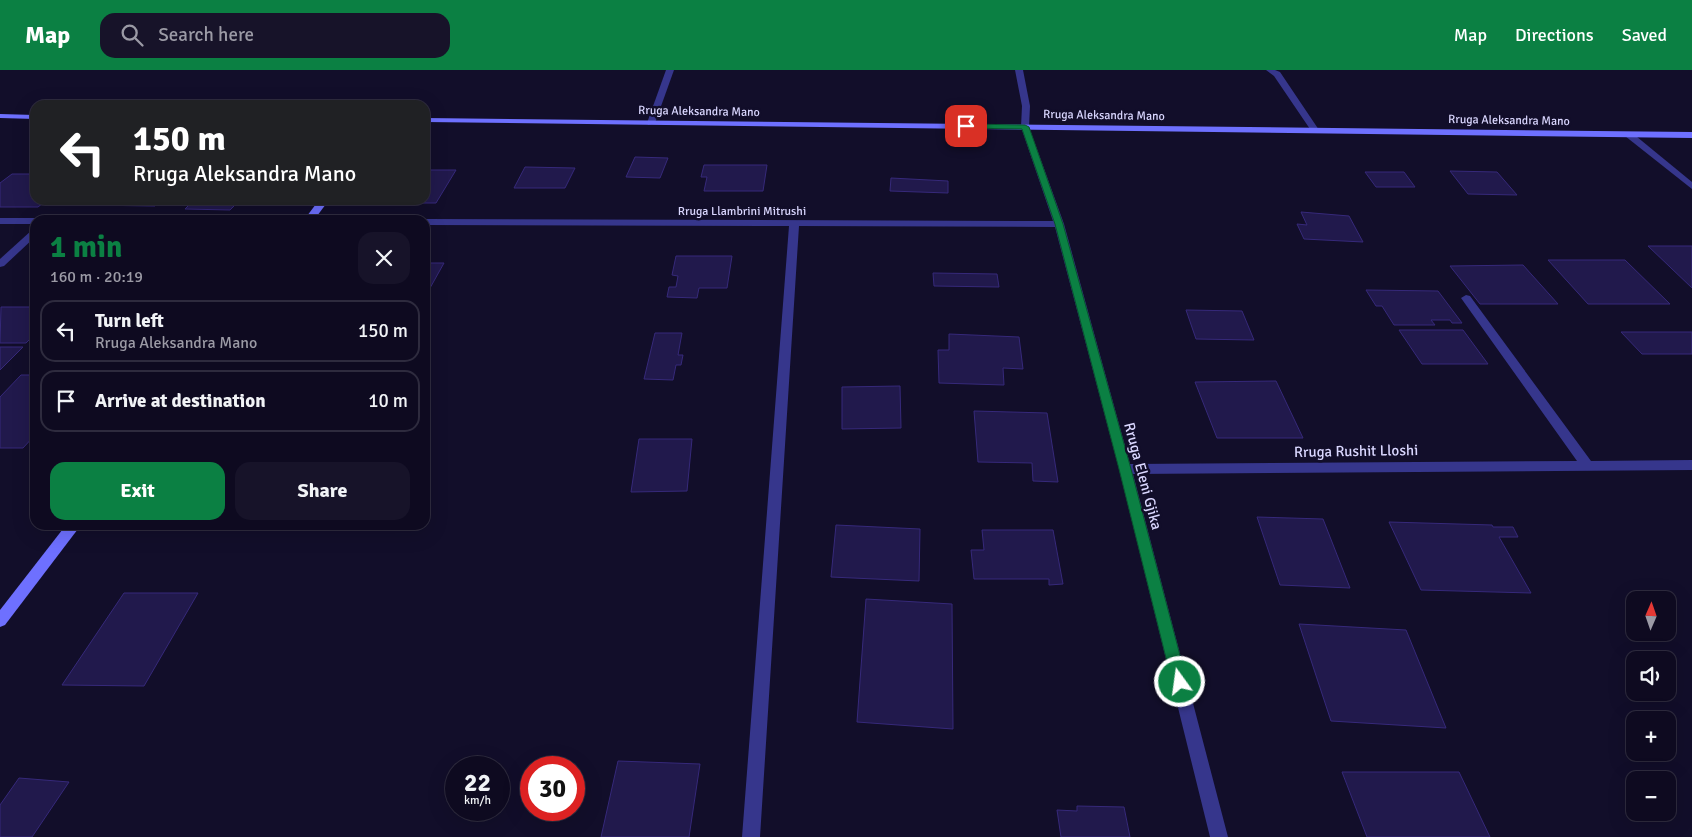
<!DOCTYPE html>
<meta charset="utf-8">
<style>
:root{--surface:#0e0a20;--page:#171329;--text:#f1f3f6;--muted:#9b9aa5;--line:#2e2b3e;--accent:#0b8043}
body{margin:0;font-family:Signika,sans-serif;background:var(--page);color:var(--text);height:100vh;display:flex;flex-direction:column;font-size:19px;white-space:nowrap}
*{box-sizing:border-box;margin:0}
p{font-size:16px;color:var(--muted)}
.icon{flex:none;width:28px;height:28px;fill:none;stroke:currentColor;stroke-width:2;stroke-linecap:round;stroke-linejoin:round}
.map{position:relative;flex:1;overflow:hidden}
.details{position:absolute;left:30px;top:145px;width:400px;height:315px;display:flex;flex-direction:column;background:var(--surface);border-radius:15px;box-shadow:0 5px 20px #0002,0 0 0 1px var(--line)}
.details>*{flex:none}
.top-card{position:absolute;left:30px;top:30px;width:400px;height:105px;border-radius:15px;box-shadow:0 5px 20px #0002,0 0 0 1px var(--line);background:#202124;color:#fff;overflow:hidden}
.needle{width:32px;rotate:2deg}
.tools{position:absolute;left:1626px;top:521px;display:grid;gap:10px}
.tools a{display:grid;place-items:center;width:50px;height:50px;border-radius:10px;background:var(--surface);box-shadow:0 5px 20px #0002,0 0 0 1px var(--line);font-size:25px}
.speed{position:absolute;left:445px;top:686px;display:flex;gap:10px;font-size:25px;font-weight:700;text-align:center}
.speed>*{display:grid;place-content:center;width:65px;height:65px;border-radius:50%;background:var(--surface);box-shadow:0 5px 20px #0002,0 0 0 1px var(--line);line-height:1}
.speed small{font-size:12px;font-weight:400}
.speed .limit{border:8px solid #d22;background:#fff;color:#111}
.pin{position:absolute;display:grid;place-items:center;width:42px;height:42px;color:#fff;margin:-21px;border-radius:10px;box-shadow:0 2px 8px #0006}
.me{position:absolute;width:55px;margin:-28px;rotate:346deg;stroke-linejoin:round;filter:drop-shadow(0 0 4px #0008)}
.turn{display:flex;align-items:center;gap:18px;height:105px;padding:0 20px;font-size:22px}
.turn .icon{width:65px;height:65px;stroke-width:2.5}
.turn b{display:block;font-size:35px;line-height:42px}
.round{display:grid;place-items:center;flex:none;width:52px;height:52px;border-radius:15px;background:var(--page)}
.headline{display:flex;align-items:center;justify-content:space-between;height:85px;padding:0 20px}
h1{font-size:30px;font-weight:700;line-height:38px;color:var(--accent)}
.cta{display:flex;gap:10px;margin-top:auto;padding:10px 20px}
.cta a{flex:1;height:58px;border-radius:15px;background:var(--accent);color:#fff;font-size:20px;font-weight:700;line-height:58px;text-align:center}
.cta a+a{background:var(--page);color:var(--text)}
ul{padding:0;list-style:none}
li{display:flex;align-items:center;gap:15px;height:62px;margin:0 10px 8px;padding:0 10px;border:2px solid var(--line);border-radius:15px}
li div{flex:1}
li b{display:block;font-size:19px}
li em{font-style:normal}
header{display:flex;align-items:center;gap:30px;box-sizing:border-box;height:70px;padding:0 25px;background:var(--accent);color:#fff}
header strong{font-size:24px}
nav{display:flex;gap:28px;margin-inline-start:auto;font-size:18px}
.search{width:350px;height:45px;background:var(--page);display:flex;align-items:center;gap:12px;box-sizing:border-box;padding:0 18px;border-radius:15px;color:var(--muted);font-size:19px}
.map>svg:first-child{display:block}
.building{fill:#21194c;stroke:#36297a}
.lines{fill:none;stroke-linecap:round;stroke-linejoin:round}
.lane{fill:#36368c;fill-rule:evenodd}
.street{fill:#36368c;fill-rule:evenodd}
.secondary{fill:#6e70ff;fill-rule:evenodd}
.route{fill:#0b8043;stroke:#07532c}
.labels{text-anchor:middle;stroke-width:5;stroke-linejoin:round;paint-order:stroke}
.far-street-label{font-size:12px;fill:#dad7ff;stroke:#120e2a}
.street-label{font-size:15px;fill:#dad7ff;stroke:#120e2a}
</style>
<header>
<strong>Map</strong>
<div class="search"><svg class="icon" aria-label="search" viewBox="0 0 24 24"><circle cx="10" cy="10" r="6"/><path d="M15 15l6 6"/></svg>Search here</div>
<nav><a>Map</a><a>Directions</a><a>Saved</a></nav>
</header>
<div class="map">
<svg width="1692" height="767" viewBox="0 0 1692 767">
<rect width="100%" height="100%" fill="#120e2a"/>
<g class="building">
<path d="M635,87L668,88L660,108L626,107Z"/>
<path d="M704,95H767L763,121H704L707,107H701Z"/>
<path d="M525,97L575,98L565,118H514Z"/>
<path d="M425,100H456L436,133H377L379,130H425Z"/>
<path d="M1450,101L1497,102L1517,125L1468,124Z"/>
<path d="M1365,102H1404L1415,117H1376Z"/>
<path d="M12,104H35V130H47L38,137H0V113Z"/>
<path d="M891,108L948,111V123L890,121Z"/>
<path d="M93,130H161L155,136L88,135Z"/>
<path d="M194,130H240L230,140L185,139Z"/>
<path d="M1301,142L1349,146L1363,172L1304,169L1297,154L1307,155Z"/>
<path d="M1648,176H1692V218Z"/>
<path d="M676,186H732L727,218H699L697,228L667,227L669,217H676L678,206L672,205Z"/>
<path d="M1548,190H1625L1670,234H1588Z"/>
<path d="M425,193H444L425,227Z"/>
<path d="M1523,195L1558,234H1480L1450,196Z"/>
<path d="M933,203L997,204L999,217L934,216Z"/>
<path d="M1366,220L1438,221L1462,253H1452L1450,250H1431L1435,255H1394L1382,236H1376Z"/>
<path d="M1,237H35V264L26,273H0Z"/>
<path d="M1186,240L1242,241L1254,270L1196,269Z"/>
<path d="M1399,260H1463L1488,294H1422Z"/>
<path d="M1621,262H1692V284H1642Z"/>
<path d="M655,263H682L678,285H683L681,295H676L673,310L644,309Z"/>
<path d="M949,264L1019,267L1023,299L1003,298L1004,315L939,313L938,280H949Z"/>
<path d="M0,277H23L0,300Z"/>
<path d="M21,305H35V365L23,378H0V327Z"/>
<path d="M1276,311L1303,368H1217L1195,312Z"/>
<path d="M900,316L901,358L842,359V317Z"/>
<path d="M974,341L1047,343L1058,412L1033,411L1032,393L978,392Z"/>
<path d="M639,369H692L687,421L631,422Z"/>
<path d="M1257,447L1323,449L1350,518L1280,515Z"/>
<path d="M1389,452L1492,455L1493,457H1513L1518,467H1499L1531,523L1421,520Z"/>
<path d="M836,455L920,459L919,511L831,507Z"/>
<path d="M982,460H1053L1063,514L1049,515V509H974L971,480H984Z"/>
<path d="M124,523H198L144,616L62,615Z"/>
<path d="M866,529L952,534L953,659L857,652Z"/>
<path d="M1299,554L1406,560L1446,658L1331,651Z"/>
<path d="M618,691L700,694L689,767H601Z"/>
<path d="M1342,702H1459L1490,767H1367Z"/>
<path d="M19,708L69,712L32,767H0V735Z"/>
<path d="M1077,736L1124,737L1130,767H1061L1057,740L1077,741Z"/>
</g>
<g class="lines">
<g class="lane">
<path d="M666,0H674L655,53L648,55L647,53Z"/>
<path d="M1015,0H1023L1030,36L1029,57L1025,59L1021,57L1022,36Z"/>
<path d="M1266,0H1275L1280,2L1319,60L1318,62H1312L1274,6Z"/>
<path d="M35,159V167L4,196L0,197V189L32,160Z"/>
</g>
<g class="street">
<path d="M1022,55L1029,57L1064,154L1130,394L1577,391L1461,228L1466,225L1470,226L1591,391L1692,390V400L1133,404L1228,767H1210L1119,399L1055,157L799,156L760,767H742L789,156L425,155V150H422L425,149L1053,151L1021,57Z"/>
<path d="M1625,62H1631L1692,112V119L1625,66Z"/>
<path d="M0,148H35L39,150H35V154H0Z"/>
</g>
<g class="secondary">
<path d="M0,44L35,45V49L0,48Z"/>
<path d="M425,48L1692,62V68L425,52Z"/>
<path d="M319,130H329L314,150H304Z"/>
<path d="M66,455H81L5,555L0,557V540Z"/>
</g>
</g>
<path class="route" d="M966,54L1025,55L1029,57L1063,154L1131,399L1187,612L1184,617L1180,619L1175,617L1172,612L1119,399L1055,154L1022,59L963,58L962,56Z"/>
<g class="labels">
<g class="far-street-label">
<text transform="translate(699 41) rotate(1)" y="4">Rruga Aleksandra Mano</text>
<text transform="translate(1104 45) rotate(1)" y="4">Rruga Aleksandra Mano</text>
<text transform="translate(1509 50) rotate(1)" y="4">Rruga Aleksandra Mano</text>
<text x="742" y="145">Rruga Llambrini Mitrushi</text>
</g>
<g class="street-label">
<text transform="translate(1356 381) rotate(-1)" y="5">Rruga Rushit Lloshi</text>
<text transform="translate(1143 406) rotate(75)" y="5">Rruga Eleni Gjika</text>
</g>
</g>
</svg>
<div class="tools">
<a><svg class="needle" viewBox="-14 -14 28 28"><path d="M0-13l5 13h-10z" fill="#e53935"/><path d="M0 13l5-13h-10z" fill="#9b9aa5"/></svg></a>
<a><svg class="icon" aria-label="sound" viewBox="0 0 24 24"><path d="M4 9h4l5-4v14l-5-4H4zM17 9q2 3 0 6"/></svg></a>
<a>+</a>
<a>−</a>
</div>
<div class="speed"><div>22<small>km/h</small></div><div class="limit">30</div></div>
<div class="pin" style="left:966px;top:56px;background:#d93025"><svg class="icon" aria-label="arrive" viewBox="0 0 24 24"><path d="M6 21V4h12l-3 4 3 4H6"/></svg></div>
<svg class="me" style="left:1180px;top:612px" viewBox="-20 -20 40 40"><circle r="17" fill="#0b8043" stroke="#fff" stroke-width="3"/><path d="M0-11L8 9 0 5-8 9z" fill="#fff"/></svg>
<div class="top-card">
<div class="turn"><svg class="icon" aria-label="left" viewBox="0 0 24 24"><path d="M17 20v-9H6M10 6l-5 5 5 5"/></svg><div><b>150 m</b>Rruga Aleksandra Mano</div></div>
</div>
<section class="details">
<div class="headline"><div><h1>1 min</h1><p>160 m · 20:19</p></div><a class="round"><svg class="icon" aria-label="close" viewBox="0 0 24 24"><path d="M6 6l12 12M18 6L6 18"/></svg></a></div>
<ul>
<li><svg class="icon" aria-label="left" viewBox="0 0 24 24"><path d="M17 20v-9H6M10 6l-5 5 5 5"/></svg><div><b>Turn left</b><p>Rruga Aleksandra Mano</p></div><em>150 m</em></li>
<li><svg class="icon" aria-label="arrive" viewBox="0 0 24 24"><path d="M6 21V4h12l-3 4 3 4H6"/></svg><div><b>Arrive at destination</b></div><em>10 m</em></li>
</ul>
<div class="cta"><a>Exit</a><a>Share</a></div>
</section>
</div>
